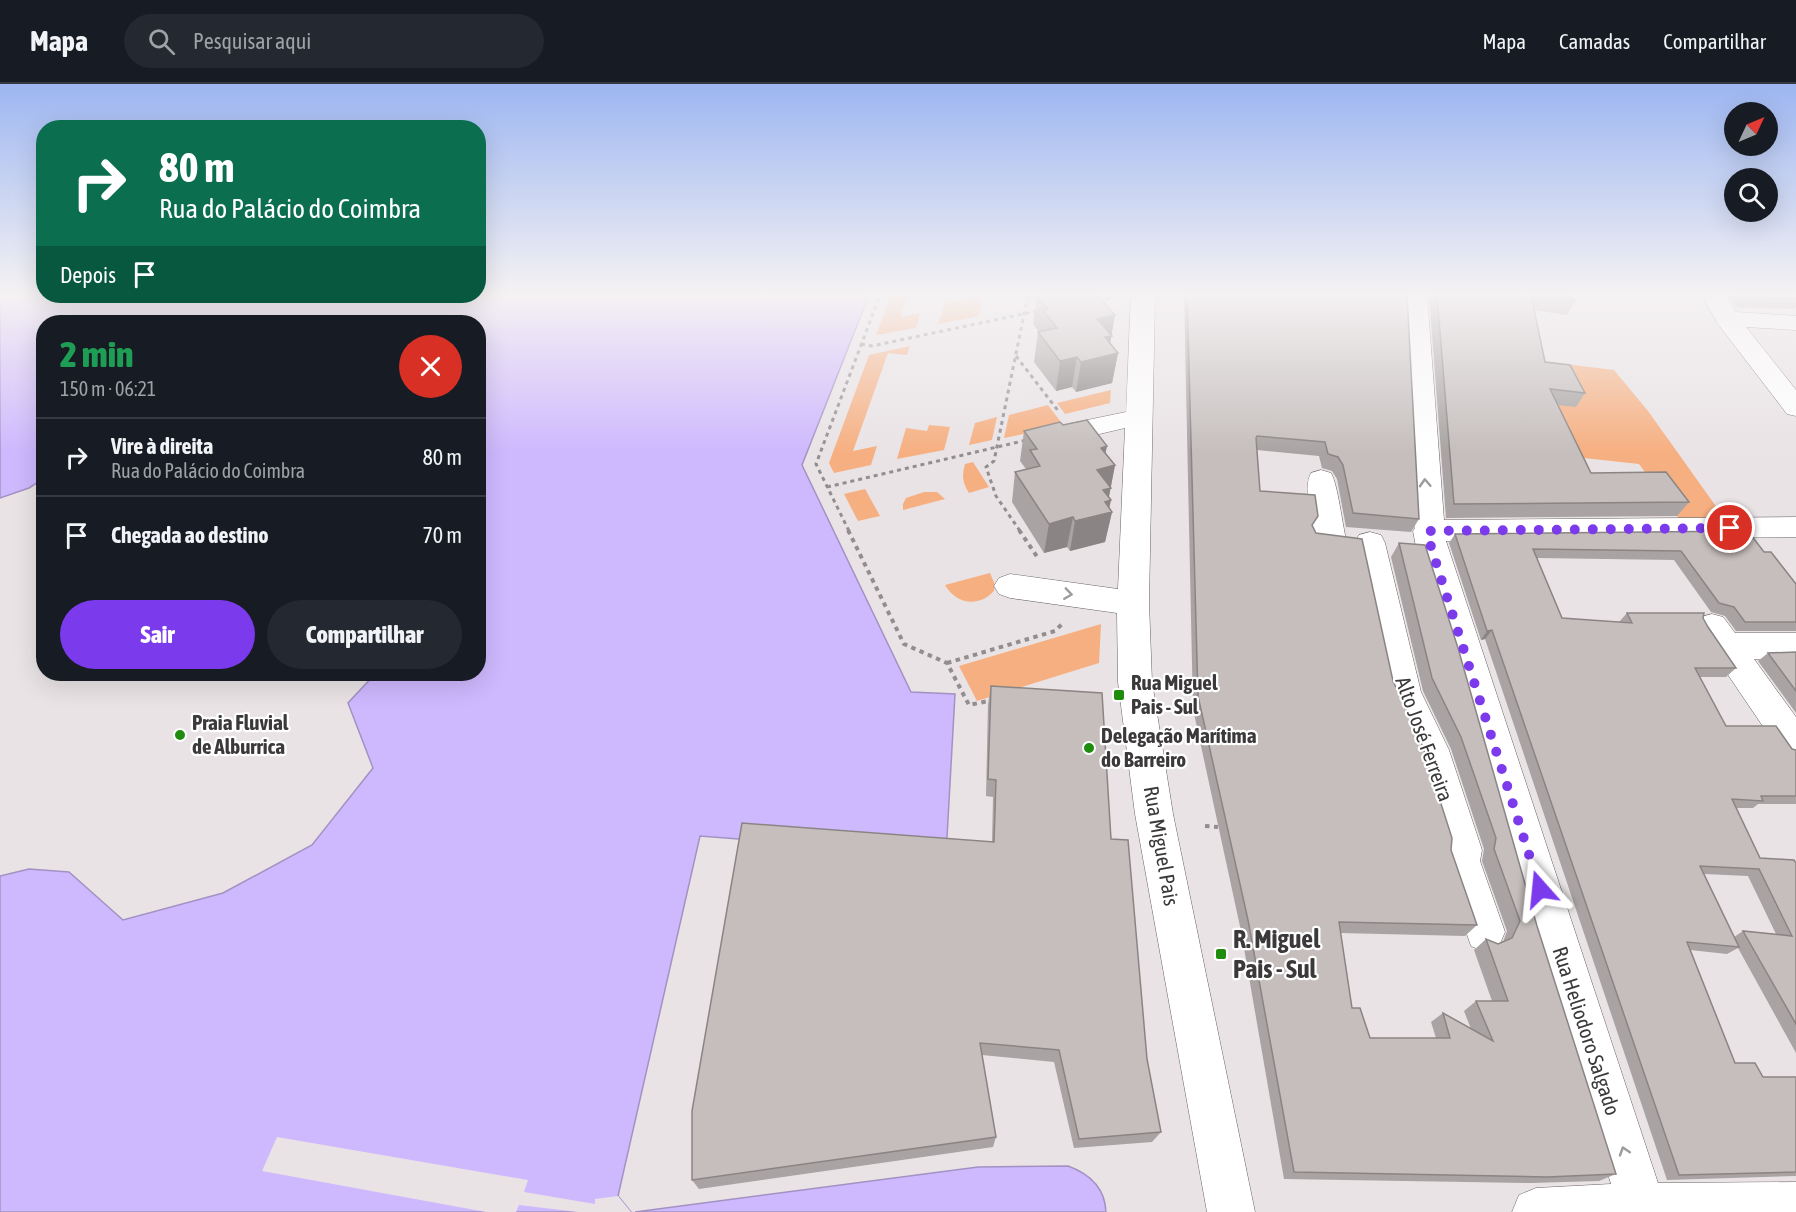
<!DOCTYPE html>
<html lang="pt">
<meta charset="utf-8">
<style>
:root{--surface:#171b24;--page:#242831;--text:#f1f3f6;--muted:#9ea1a6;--line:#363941;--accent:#7c3aed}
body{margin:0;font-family:"Asap Condensed",sans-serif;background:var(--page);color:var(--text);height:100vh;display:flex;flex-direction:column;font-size:22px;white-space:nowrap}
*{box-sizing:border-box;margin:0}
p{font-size:20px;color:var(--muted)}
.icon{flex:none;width:33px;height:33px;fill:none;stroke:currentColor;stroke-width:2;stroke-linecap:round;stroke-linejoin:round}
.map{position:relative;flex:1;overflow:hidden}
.sheet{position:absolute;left:36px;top:231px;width:450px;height:366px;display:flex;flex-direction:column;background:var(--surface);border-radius:24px;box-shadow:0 6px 24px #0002}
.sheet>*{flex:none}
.guide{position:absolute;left:36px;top:36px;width:450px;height:183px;border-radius:24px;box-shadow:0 6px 24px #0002;background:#0b6e4f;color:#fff;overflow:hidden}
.needle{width:39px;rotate:46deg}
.fabs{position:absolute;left:1724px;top:18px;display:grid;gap:12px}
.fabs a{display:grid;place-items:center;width:54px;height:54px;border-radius:50%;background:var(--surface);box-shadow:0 6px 24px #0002;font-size:30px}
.pin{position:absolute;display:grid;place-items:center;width:51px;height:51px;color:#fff;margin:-26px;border:3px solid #fff;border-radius:50%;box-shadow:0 2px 6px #0007}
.me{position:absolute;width:66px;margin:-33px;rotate:342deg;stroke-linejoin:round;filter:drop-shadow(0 0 4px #0008)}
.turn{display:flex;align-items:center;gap:21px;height:126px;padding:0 24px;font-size:27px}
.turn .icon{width:78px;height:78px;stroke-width:2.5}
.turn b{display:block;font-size:42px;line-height:51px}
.then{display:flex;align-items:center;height:57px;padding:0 24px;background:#0003;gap:12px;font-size:22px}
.round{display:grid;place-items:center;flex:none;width:63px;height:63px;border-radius:32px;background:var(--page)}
.overview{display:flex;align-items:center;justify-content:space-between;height:102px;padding:0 24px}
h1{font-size:36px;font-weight:800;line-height:45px;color:#1e9e55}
.action{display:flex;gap:12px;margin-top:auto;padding:12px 24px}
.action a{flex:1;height:69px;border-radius:36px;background:var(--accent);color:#fff;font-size:24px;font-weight:800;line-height:69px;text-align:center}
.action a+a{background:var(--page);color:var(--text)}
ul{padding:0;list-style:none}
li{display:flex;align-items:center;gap:18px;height:78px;padding:0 24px;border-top:2px solid var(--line)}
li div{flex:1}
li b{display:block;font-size:22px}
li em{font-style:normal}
header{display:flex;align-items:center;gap:36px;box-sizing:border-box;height:84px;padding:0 30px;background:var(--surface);border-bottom:2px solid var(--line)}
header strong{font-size:28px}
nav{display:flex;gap:33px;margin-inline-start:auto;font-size:21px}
.search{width:420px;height:54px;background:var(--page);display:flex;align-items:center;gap:15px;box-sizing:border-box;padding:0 21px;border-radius:33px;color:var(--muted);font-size:22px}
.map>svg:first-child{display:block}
.green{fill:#f6af80}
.water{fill:#ceb8fe;stroke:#a292c3;stroke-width:1.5}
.pier{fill:#e9e3e5}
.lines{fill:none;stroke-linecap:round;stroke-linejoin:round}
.minor-casing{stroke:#686264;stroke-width:1}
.path-far1{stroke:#928e8f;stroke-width:3;stroke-dasharray:4 4;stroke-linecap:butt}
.path{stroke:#928e8f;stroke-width:4;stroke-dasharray:4.5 4.5;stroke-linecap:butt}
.minor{fill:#fff;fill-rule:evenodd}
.wall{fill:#a9a3a3;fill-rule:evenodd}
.shaded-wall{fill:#8a8584}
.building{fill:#c5bebd;stroke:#8a8584;stroke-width:1.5}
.oneway{stroke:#9d9c9c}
.route{stroke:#7c3aed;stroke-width:10;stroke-dasharray:0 18}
.poi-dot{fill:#1f8c0d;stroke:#fff;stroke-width:2}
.labels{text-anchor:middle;stroke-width:4.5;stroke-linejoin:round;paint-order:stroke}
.poi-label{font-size:21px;font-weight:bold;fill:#3b3939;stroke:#fff;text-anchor:start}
.street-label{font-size:21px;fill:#3b3939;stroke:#fff}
.near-poi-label{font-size:26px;font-weight:bold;fill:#3b3939;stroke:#fff;text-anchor:start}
</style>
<header>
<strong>Mapa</strong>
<div class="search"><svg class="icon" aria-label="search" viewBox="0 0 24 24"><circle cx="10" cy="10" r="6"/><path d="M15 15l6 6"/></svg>Pesquisar aqui</div>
<nav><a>Mapa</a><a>Camadas</a><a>Compartilhar</a></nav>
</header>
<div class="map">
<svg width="1796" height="1128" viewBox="0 0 1796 1128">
<rect width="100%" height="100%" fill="#e9e3e5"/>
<g class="green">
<path d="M891,211H908L900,233L920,229L916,244L876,251Z"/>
<path d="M965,213L983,215L979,232L938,240L946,216L963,218Z"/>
<path d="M910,262L907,271L888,269L853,367L877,362L871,381L834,389L829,379L869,271Z"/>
<path d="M1533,276L1614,286L1648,327L1725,435L1680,436L1639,380L1538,369Z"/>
<path d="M1111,306L1110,319L1065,330L1057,319Z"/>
<path d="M1048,321L1064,342L1004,354L1009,331Z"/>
<path d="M997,333L992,356L969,361L975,339Z"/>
<path d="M929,341L950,343L944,366L897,375L906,344L927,347Z"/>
<path d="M973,378L989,403L969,409C962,398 962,392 965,380Z"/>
<path d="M865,405L880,432L858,437L844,410Z"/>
<path d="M924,408H937L945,415L903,426V420L906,414Z"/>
<path d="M990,489L995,501L994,507C978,524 956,520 945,501Z"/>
<path d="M1101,540L1099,579L977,617L959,582Z"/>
</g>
<g class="water">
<path d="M0,211H869L802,381L911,608L955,610L946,771L700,752L618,1112L631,1128H0V792L29,785L69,788L123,836L223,809L312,761L373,684L348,619L375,590H478V238H44L43,395L29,404L0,414Z"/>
<path d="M1068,1082C1090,1090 1105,1104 1106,1128H635L978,1083Z"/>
</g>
<path class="pier" d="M277,1053L528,1096L524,1108L595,1120V1115L618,1112L631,1128H578L519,1121L516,1128H486L262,1087Z"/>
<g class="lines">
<defs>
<g id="minor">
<path d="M1131,211H1155L1149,519L1152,598L1173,730L1255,1128H1207L1135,730L1118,598L1117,529L1010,514L999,510L994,502L999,494L1010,490L1118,505L1125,344L1078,355L1068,352L1064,346L1068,340L1126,328Z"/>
<path d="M1403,211H1427L1444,436L1796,433V453L1446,457L1658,1099L1796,1098V1128H1512L1519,1111L1536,1104L1611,1100L1416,463L1413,447L1415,444Z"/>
<path d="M1702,211H1726L1736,228L1796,232V246L1746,243L1796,306V332L1787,330L1718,240Z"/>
<path d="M1321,386L1331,389C1338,401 1342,439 1346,455L1342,463L1331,466L1320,463C1312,448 1302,404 1311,389Z"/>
<path d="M1370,448L1381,451L1385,459L1421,608L1449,666L1482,766L1480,777L1505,848L1499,862L1485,868L1471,862L1442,777L1444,766L1413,666L1387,610L1355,459L1359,451Z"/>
<path d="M1712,530L1723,533L1735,549H1796V575H1754L1796,633V676L1783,672L1701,551L1696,542L1701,533Z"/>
</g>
</defs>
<use href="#minor" class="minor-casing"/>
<g class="path-far1">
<path d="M1098,216L1115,214"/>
<path d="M861,260L872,262L1037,227"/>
<path d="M1016,272L1059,328"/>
<path d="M827,403L1027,356"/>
<path d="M849,447L816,380L880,211"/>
<path d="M1020,447L996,412L986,383L994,377L1028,211"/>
</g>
<g class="path">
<path d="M848,446L904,560L947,579L969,621L993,616"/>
<path d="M1019,446L1038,474"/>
<path d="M947,579L1055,547L1062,540"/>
<path d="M1205,742L1218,743"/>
</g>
<use href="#minor" class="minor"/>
</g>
<g class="wall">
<path d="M1037,211L1111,252L1110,260L1118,269L1112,299L1076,308L1072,303L1056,307L1034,278L1038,248H1039L1033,240Z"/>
<path d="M1184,211H1407L1419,435L1411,448L1346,443L1337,395L1332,387L1322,384L1319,372L1257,366L1260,407L1313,443L1393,597L1477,841L1465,852L1340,849L1352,924L1370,954H1436L1431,938L1443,929L1471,945L1464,927L1476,917H1492L1474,866L1486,855L1498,860L1503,858L1507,847L1482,777L1484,765L1451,665L1423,607L1391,473L1399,459L1537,842L1616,1090L1599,1097L1531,1099L1284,1095L1241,847L1193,625Z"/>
<path d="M1429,211H1569L1575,217L1567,231L1534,226L1545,278L1585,309L1576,323L1557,321L1591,389L1689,418L1677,432L1446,434Z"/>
<path d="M1727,211H1796V223L1794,225L1736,223Z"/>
<path d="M1063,341L1107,362L1105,369L1115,381L1109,413L1111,416L1109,424L1112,428L1105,458L1070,467L1067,463L1044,469L1012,418L1015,388L1026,385L1020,377L1024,347Z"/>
<path d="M1455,450L1764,468L1796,500V547H1736L1725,532L1711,528L1674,476L1537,474L1562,534L1619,538L1627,529L1703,534L1708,543L1736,584L1726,593H1700L1726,642L1796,666V720H1758L1753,724H1736L1760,774L1796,779V969L1738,864L1727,870L1690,866L1735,979L1763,993H1796V1092L1667,1096L1485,555L1481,556L1449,459ZM1704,790L1748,792L1776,850L1743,847L1734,853Z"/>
<path d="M1796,568V629L1758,577L1768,569Z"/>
<path d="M991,602L1111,755L1147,975L1161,1048L1152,1058L1074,1064L1054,978L982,971L996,1053L993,1063L699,1105L692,1096L992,758L993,713L986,712L988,620Z"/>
</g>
<g class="shaded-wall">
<path d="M1115,231L1108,272L1118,269L1112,299L1076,308L1081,278L1097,235Z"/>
<path d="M1077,273L1072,303L1056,307L1060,277Z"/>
<path d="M1107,362L1102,385L1115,381L1108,417L1111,416L1108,429L1112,428L1105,458L1070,467L1075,437L1101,364Z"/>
<path d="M1073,433L1067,463L1044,469L1049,440Z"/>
<path d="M1492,546L1485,555L1481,556L1487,547Z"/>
</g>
<g class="building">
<path d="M1037,211H1097L1115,231L1097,235L1112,252L1105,253L1118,269L1081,278L1077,273L1060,277L1038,248L1057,244L1043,226L1048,225Z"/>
<path d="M1187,211H1407L1419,435L1353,429L1343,381L1338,373L1328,370L1325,358L1257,352L1256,354L1260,407L1315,411L1318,432L1312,441L1316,449L1362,455L1393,597L1420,654L1452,754L1451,766L1477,841L1339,838L1352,924H1360L1370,954H1450L1443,929L1493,957L1476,917H1508L1486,855L1498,860L1512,854L1520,837L1494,765L1496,754L1461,653L1432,594L1399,459L1425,461L1458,564L1537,842L1616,1090L1547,1093L1294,1088L1248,836L1198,612Z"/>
<path d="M1437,211H1531L1545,278L1570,281L1585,309L1550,305L1591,389L1666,388L1689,418L1454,420Z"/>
<path d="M1532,211H1569L1575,217Z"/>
<path d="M1742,211H1796V215L1744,213Z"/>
<path d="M1087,336L1107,362L1101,364L1115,381L1097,386L1111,404L1103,406L1111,416L1105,418L1112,428L1075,437L1073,433L1049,440L1015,388L1040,382L1030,366L1037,365L1024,347L1060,338L1063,341Z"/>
<path d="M1748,447L1764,468H1771L1796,500V538H1745L1734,523L1719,519L1681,467L1533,465L1562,534L1632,539L1627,529H1704L1703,534L1708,543L1736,584H1695L1726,642H1776L1792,665L1796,666V712H1761L1763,717L1732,715L1760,774L1794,776L1796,779V940L1743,847L1792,852L1759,785L1700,782L1739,863L1687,858L1735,979H1755L1763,993H1796V1088L1679,1091L1492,546L1487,547L1455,450Z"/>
<path d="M1796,568V607L1768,569Z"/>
<path d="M991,602L1102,609L1111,755L1128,756L1147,975L1161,1048L1079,1055L1059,966L980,959L996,1053L692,1096V1027L742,739L994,758L996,696L988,695Z"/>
</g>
<defs><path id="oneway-chevron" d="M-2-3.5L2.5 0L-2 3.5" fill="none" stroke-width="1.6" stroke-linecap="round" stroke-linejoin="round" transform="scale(1.5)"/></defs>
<g class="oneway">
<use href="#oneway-chevron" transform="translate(1425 399) rotate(-93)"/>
<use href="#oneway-chevron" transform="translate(1068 510) rotate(8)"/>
<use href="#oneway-chevron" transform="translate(1624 1067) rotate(-108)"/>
</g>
<linearGradient id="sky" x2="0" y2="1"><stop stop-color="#9db6f1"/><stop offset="0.57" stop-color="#f5f2f3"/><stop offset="1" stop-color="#f5f2f3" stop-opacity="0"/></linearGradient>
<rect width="1796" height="369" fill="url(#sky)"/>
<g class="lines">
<path class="route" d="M1540,805L1431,463L1428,447L1730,444"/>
</g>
<g class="poi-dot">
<rect x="1113" y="605" width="12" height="12" rx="3"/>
<circle cx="180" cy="651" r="6"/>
<circle cx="1089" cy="664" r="6"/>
<rect x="1215" y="864" width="12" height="12" rx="3"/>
</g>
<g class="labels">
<g class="poi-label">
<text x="1131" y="606">Rua Miguel<tspan x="1131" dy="24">Pais - Sul</tspan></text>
<text x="192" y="646">Praia Fluvial<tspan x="192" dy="24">de Alburrica</tspan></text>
<text x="1101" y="659">Delegação Marítima<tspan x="1101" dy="24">do Barreiro</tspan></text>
</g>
<g class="street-label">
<text transform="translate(1424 655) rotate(70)" y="7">Alto José Ferreira</text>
<text transform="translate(1161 762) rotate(80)" y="7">Rua Miguel Pais</text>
<text transform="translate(1586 947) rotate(72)" y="7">Rua Heliodoro Salgado</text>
</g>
<g class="near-poi-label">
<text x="1233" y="864">R. Miguel<tspan x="1233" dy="30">Pais - Sul</tspan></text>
</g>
</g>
</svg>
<div class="fabs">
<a><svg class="needle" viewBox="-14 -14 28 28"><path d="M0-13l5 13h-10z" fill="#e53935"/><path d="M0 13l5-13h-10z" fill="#9ea1a6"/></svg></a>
<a><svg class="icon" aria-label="search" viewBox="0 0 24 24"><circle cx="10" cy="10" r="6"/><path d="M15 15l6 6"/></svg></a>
</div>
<div class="pin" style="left:1730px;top:444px;background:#d93025"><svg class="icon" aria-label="arrive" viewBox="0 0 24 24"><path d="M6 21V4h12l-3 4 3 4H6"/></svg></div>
<svg class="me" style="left:1540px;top:805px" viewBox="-20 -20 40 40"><path d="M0-17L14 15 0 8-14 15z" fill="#7c3aed" stroke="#fff" stroke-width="4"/></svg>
<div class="guide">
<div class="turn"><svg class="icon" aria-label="right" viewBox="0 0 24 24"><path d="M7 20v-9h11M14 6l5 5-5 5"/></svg><div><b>80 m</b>Rua do Palácio do Coimbra</div></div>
<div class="then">Depois<svg class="icon" aria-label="arrive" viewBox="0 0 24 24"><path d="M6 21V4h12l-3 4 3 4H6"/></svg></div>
</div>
<section class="sheet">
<div class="overview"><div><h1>2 min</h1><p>150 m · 06:21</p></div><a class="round" style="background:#d93025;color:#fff"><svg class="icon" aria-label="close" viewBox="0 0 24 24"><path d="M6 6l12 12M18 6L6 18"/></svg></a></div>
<ul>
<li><svg class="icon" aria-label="right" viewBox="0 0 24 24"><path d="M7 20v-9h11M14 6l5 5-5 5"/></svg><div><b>Vire à direita</b><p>Rua do Palácio do Coimbra</p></div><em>80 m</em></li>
<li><svg class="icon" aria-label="arrive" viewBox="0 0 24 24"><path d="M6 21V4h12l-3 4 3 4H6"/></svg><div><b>Chegada ao destino</b></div><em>70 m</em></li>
</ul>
<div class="action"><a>Sair</a><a>Compartilhar</a></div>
</section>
</div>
